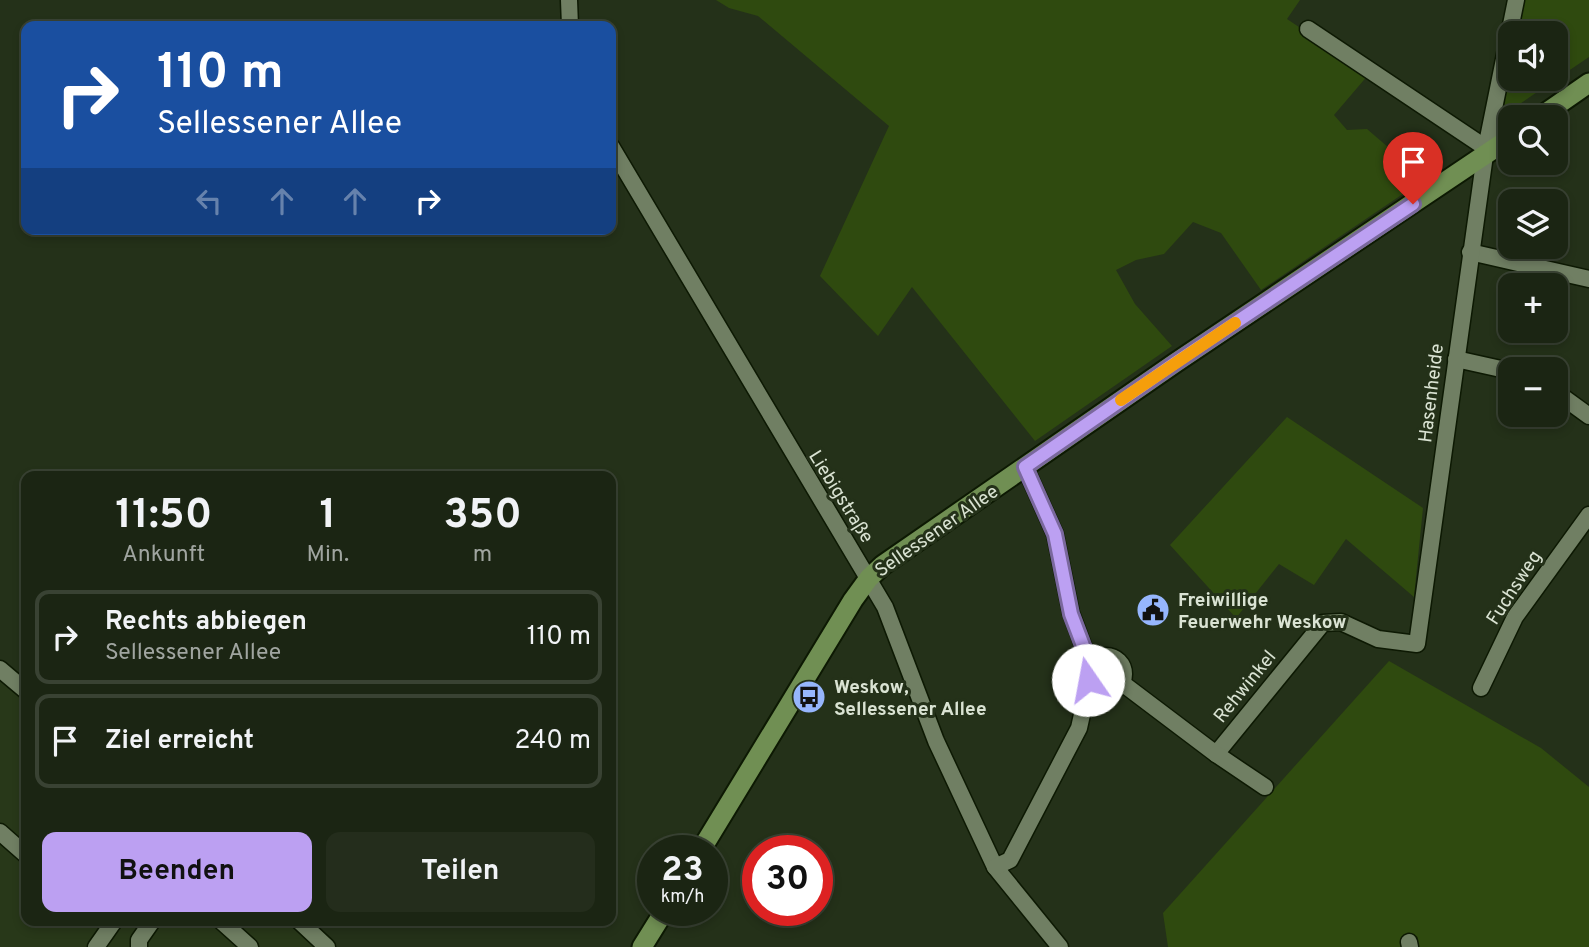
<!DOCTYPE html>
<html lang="de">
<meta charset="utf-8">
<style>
:root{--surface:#1b2513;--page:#242d1c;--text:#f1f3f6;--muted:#a0a5a0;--line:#394233;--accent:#bca0f2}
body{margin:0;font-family:Overpass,sans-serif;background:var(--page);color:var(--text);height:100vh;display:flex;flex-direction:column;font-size:26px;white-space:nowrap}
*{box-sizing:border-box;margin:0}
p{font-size:23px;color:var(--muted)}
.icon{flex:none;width:38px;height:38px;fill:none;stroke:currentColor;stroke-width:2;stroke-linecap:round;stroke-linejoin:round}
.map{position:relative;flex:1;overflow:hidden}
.side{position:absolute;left:21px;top:471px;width:595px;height:455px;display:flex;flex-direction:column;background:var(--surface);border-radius:14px;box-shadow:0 4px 10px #0003,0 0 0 2px var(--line)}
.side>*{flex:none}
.guide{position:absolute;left:21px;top:21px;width:595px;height:214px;border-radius:14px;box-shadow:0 4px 10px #0003,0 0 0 2px var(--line);background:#1a4fa0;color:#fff;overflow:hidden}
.controls{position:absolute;left:1498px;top:21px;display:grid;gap:14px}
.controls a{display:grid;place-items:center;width:70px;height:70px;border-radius:14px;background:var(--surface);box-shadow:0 4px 10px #0003,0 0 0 2px var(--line);font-size:35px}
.speed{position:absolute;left:637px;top:835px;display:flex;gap:14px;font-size:35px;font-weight:700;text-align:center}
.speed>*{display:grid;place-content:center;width:91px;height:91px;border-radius:50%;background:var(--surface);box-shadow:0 4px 10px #0003,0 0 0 2px var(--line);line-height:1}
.speed small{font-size:18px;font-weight:400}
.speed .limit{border:10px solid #d22;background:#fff;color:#111}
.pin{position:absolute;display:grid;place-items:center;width:60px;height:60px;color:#fff;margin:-72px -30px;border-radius:50% 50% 50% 0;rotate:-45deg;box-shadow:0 0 7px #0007}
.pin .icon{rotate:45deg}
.me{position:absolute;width:77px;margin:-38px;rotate:348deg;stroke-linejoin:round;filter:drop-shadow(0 0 5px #0008)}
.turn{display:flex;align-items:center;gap:24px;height:147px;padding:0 21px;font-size:32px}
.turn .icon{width:91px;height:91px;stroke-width:2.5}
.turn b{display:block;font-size:49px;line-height:60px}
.lanes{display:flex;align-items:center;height:66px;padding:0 21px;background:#0003;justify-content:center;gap:35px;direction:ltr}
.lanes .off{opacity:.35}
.eta{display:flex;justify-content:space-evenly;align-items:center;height:119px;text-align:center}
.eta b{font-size:42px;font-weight:700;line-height:49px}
.cta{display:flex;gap:14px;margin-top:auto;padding:14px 21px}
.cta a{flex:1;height:80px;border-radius:14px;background:var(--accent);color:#111;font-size:28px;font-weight:700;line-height:80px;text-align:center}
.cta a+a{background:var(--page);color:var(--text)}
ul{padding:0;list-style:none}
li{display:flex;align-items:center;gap:21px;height:94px;margin:0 14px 10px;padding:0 7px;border:4px solid var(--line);border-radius:14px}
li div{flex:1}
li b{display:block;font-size:26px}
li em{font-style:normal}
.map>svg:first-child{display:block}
.built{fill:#283819}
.green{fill:#2f4a0f}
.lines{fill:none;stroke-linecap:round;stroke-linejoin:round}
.minor-casing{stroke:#0d1903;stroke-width:19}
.major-casing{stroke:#0d1903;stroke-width:23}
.minor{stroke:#707f63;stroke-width:16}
.major{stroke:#708f53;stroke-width:19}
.route-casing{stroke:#7a689d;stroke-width:18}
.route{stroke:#bca0f2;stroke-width:12}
.slow{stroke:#f59e0b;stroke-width:12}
.labels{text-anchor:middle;stroke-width:6;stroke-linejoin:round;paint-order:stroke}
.street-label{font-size:19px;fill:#dae3d3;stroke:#243119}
.poi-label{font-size:19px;font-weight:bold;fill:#dae3d3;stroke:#243119;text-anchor:start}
</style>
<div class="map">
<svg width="1589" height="947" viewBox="0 0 1589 947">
<rect width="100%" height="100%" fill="#243119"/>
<path class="built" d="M0,676L26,698V920L287,921L317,947H0Z"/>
<g class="green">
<path d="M716,0H1300L1287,19L1369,74L1334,115L1347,130L1367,129L1425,179L1261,290L1221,233L1193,222L1164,254L1136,260L1116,270L1135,304L1172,346L1035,441L912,287L878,336L820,276L889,126L758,16L729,8Z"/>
<path d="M1523,0H1589V57L1502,116L1510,71V79H1556V33H1517Z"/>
<path d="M1287,417L1423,508L1414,597L1346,539L1314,585L1279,564L1236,618L1170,545Z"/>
<path d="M1389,661L1541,748L1589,787V947H1168L1163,913Z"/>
</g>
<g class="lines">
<defs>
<g id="minor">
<path d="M569,0L570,26"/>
<path d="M1308,29L1486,148"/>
<path d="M611,146L885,607L936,741L995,867L1060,947"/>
<path d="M1470,252L1589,279"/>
<path d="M1456,359L1510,371"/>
<path d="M1556,392L1589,416"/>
<path d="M1025,467L1055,534L1071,613L1090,664"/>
<circle cx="1106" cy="674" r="18"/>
<path d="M0,669L26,691"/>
<path d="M1122,683L1216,754L1323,623L1341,622L1378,639L1417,644L1486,148L1516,0"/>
<path d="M1481,688L1515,617L1589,515"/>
<path d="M1216,754L1265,787"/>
<path d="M0,832L26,855"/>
<path d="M995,867L1010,860L1079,728L1087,692L1094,688"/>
<path d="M220,920L250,947"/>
<path d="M298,920L327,947"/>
<path d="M1409,942L1410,947"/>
<path d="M96,947L115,920"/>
<path d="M139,947V940L153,920"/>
</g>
<g id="major">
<path d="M1540,117L1589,83"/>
<path d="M701,850L853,600L869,578L883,565L1175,363L1510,138"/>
<path d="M642,947L665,910"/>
</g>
</defs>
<use href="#minor" class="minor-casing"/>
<use href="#major" class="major-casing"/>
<use href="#minor" class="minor"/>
<use href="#major" class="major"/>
</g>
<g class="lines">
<defs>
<path id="route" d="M1088,680L1090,664L1071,614L1055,534L1025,467L1175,363L1413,204"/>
</defs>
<use href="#route" class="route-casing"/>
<use href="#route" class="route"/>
<path class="slow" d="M1121,400L1235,323"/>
</g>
<defs>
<symbol id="civic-disc" viewBox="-11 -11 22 22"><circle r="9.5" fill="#96b6fd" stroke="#243119"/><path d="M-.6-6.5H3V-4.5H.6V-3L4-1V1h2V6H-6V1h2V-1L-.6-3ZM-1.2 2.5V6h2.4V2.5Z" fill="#111"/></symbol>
<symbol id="bus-disc" viewBox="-11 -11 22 22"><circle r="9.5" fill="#96b6fd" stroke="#243119"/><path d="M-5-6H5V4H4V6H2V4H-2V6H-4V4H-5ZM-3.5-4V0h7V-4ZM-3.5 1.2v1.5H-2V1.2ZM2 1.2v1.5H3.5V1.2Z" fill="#111"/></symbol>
</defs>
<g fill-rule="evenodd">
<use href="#civic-disc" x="1134" y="591" width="38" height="38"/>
<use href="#bus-disc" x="790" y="678" width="38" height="38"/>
</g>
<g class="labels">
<g class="street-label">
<text transform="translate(1430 393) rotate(-83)" y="7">Hasenheide</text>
<text transform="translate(842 496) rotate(58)" y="7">Liebigstraße</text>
<text transform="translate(936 530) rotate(-35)" y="7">Sellessener Allee</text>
<text transform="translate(1513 587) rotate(-57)" y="7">Fuchsweg</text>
<text transform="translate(1244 686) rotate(-51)" y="7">Rehwinkel</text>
</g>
<g class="poi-label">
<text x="1178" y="606">Freiwillige<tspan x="1178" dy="22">Feuerwehr Weskow</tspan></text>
<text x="834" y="693">Weskow,<tspan x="834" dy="22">Sellessener Allee</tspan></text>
</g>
</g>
</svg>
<div class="controls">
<a><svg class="icon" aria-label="sound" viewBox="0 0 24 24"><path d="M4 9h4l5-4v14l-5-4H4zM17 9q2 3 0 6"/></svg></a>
<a><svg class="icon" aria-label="search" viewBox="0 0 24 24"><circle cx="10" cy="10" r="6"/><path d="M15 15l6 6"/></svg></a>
<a><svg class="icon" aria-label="layers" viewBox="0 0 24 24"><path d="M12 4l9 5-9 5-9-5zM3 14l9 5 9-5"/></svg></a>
<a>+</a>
<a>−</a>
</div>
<div class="speed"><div>23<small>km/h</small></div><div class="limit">30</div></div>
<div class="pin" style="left:1413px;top:204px;background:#d93025"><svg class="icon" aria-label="arrive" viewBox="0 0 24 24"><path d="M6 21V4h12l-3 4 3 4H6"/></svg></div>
<svg class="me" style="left:1088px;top:680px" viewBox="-20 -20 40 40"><circle r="19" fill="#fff"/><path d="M0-13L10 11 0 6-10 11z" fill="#bca0f2"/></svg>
<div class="guide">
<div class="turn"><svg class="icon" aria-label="right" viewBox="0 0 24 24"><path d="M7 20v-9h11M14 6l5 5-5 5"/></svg><div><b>110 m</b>Sellessener Allee</div></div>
<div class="lanes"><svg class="icon off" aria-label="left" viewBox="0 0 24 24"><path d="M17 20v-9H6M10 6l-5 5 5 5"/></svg><svg class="icon off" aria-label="ahead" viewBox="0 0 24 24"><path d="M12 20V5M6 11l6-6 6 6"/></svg><svg class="icon off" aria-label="ahead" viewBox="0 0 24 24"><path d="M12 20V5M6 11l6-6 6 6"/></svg><svg class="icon" aria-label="right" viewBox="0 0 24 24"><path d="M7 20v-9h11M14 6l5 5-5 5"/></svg></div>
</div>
<section class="side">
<div class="eta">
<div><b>11:50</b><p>Ankunft</p></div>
<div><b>1</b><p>Min.</p></div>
<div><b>350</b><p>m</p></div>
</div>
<ul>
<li><svg class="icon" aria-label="right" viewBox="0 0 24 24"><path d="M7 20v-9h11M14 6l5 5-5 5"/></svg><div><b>Rechts abbiegen</b><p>Sellessener Allee</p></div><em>110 m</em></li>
<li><svg class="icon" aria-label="arrive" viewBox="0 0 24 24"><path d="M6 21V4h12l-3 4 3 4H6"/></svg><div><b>Ziel erreicht</b></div><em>240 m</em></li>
</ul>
<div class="cta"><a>Beenden</a><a>Teilen</a></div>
</section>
</div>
